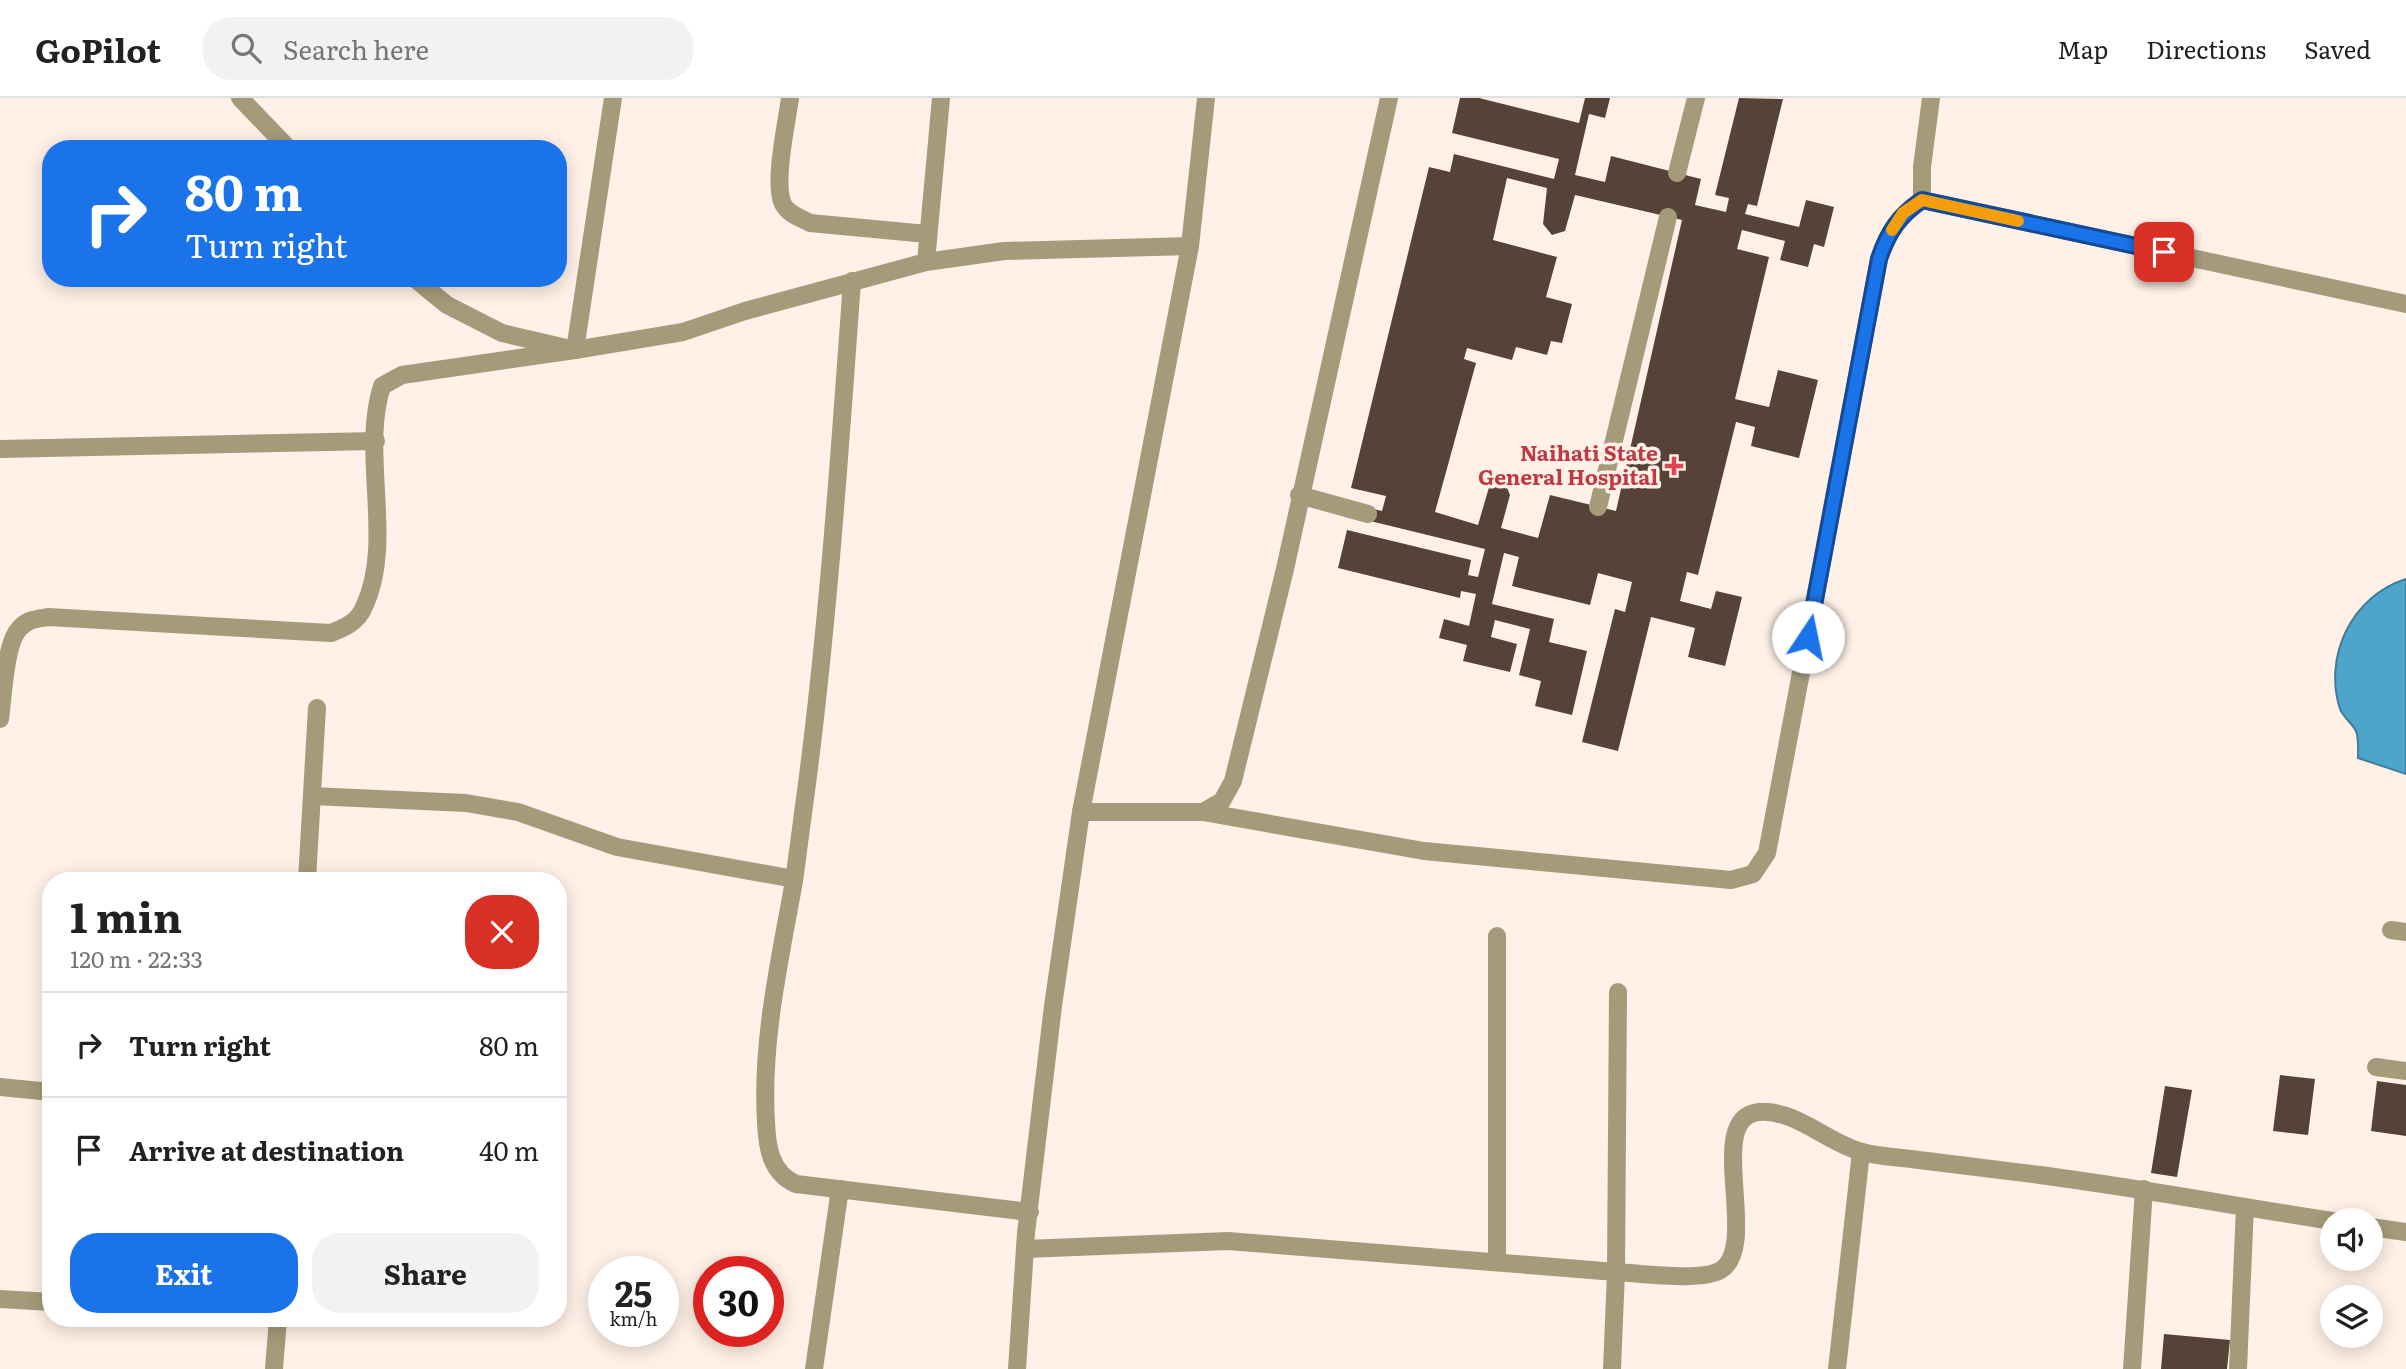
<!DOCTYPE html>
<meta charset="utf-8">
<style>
:root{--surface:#fff;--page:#f2f2f2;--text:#222;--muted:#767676;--line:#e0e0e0;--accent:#1a73e8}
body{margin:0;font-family:Literata,serif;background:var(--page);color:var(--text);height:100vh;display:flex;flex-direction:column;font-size:26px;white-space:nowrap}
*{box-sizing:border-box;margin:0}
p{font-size:23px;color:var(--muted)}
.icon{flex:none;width:38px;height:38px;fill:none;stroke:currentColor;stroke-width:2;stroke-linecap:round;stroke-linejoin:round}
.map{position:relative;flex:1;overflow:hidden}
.drawer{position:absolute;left:42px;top:774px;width:525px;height:455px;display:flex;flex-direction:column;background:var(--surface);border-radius:28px;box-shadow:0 4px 18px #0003}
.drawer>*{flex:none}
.top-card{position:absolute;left:42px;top:42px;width:525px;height:147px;border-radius:28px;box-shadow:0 4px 18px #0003;background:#1a73e8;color:#fff;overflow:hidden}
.tools{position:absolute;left:2320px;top:1110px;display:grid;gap:14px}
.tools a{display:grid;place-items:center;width:63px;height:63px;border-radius:50%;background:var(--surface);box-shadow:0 4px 18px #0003;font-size:35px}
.speed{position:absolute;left:588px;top:1158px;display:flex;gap:14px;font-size:35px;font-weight:700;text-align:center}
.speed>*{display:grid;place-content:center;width:91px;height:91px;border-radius:50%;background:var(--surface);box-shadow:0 4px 18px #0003;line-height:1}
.speed small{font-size:18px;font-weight:400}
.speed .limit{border:10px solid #d22;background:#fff;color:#111}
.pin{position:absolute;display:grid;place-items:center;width:60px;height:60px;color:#fff;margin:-30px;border-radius:14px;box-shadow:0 4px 10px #0006}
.me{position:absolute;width:77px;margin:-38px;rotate:11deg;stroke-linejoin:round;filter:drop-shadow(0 0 5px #0008)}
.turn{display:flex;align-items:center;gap:24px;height:147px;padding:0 28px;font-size:32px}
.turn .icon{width:91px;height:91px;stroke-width:2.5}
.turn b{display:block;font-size:49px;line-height:60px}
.round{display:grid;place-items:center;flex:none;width:74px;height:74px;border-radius:28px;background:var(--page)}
.head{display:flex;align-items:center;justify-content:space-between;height:119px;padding:0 28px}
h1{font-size:42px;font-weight:700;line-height:52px}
.cta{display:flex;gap:14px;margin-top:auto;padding:14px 28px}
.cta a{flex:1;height:80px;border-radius:28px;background:var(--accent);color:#fff;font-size:28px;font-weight:700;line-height:80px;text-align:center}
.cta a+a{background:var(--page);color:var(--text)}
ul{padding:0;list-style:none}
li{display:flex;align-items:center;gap:21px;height:105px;padding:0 28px;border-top:2px solid var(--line)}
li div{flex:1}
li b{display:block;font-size:26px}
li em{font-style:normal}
header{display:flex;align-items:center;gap:42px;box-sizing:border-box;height:98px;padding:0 35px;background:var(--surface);border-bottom:2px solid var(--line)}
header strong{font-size:33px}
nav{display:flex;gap:38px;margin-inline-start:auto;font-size:24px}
.search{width:490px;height:63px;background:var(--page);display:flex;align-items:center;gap:18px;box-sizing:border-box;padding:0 24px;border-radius:28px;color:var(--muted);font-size:26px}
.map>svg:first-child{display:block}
.water{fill:#4da5cc;stroke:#407c95;stroke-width:2}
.building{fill:#564236;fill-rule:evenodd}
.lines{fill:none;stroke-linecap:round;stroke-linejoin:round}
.service{stroke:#a59b7b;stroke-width:18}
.minor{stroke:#a59b7b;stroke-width:18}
.tertiary{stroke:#a59b7b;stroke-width:18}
.route-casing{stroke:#114b97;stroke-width:18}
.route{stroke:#1a73e8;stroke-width:12}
.slow{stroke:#f59e0b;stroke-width:12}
.health-dot{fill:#e0444e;stroke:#fff1e7;stroke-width:2.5}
.labels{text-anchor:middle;stroke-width:7;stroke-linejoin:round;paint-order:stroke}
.health-label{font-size:21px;font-weight:bold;fill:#be3a42;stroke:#fff1e7;text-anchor:end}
</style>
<header>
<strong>GoPilot</strong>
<div class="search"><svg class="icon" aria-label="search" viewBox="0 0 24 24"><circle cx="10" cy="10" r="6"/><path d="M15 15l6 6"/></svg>Search here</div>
<nav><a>Map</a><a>Directions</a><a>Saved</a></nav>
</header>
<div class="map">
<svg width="2406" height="1271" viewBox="0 0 2406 1271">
<rect width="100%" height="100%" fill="#fff1e7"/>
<path class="water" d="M2406,481V676L2358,660C2358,652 2359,640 2356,633C2352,625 2343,619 2340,611C2323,558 2352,498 2406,481Z"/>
<g class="building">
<path d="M1460,0H1479L1579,25L1585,0H1610L1605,20L1589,16L1575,77L1605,84L1611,58L1701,81L1695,107L1726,114L1729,100L1715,97L1739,0L1783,1L1757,108L1748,106L1745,116L1799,129L1806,102L1834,109L1824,149L1814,146L1808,169L1780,162L1785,143L1742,132L1737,151L1769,159L1735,301L1769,309L1778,272L1818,282L1799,360L1751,348L1755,329L1736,324L1698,477L1687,474L1680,503L1711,511L1716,493L1742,499L1725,568L1688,559L1695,530L1651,519L1618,653L1582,644L1615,511L1625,514L1632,484L1598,475L1590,507L1512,488L1519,459L1504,455L1492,506L1554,521L1549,544L1587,553L1572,617L1535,608L1541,583L1519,577L1530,531L1495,522L1491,539L1517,546L1510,574L1463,563L1467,547L1439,540L1444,521L1469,528L1476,496L1461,493L1460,500L1338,470L1347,432L1471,462L1468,477L1478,479L1485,451L1366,422L1369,410L1382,413L1386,398L1351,390L1429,69L1450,74L1454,56L1554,81L1559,61L1452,35ZM1507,80L1547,90L1543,126L1552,137L1565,133L1575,97L1682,122L1616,413L1550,397L1538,440L1501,430L1510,397L1506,387L1500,385L1490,386L1478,427L1435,414L1476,265L1464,261L1467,250L1512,262L1516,249L1547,257L1551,243L1562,245L1572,206L1546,199L1557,159L1493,142Z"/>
<path d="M2280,977L2315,981L2308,1037L2273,1033Z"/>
<path d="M2377,983L2406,987V1038L2371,1033Z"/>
<path d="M2165,988L2192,992L2177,1079L2151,1075Z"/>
<path d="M2164,1236L2230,1242L2227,1271H2161Z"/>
</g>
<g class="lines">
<g class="service">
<path d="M1677,75L1696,0"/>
<path d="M1299,397L1368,416"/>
<path d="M1598,409L1668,119"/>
</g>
<g class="minor">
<path d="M240,0L289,51"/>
<path d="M790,0C787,24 773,85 783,106C788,116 801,120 810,125L927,136"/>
<path d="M1931,0L1922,69V102L2406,206"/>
<path d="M926,164L941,0"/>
<path d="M414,180L447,207L502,235L575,252L683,234L745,213L926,164L1004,153L1190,148"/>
<path d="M852,183C840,350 829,513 808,678C803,713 799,748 794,783C780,862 761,943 766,1024C767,1050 771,1075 796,1086L1030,1114"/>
<path d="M0,351L376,343"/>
<path d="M0,621C3,600 5,546 19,531C27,521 37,521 48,519L331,535C344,530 358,524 364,509C395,444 360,356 382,288L402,277L575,252L613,0"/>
<path d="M312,698L466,705L518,714L617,749L794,781"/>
<path d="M1081,714H1203L1222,703L1233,683L1285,471L1389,0"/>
<path d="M1203,714L1424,753L1731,782L1753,776L1767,755L1879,161C1888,134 1899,117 1922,102"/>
<path d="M307,782L317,610"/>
<path d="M2391,832L2406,834"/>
<path d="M1618,894L1616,1174C1640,1175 1702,1184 1721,1172C1761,1146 1703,1020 1759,1014C1795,1011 1828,1045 1862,1054C1880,1059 1901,1059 1919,1062C1960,1067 2000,1072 2040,1077C2138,1090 2235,1108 2333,1123"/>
<path d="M2376,969L2406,973"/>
<path d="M0,989L51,994"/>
<path d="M2371,1129L2406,1134"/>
<path d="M1025,1151L1228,1143L1616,1174L1612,1271"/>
<path d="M1497,1164V838"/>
<path d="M0,1201L51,1204"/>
<path d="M274,1271L278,1220"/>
<path d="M814,1271L840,1091"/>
<path d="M1837,1271L1861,1054"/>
<path d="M2132,1271L2144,1091"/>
<path d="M2238,1271L2245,1109"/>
</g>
<path class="tertiary" d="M1017,1271L1026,1135L1053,908L1081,714L1190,148L1206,0"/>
</g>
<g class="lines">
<defs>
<path id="route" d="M1808,539L1879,161C1888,134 1899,118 1922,102L2164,154"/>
</defs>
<use href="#route" class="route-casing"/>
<use href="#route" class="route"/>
<path class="slow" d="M1892,132L1903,115L1922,102L2018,123"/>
</g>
<path class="health-dot" d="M1670.5 357.5h7v7h7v7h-7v7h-7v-7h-7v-7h7z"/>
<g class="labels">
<g class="health-label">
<text x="1658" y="363">Naihati State<tspan x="1658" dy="24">General Hospital</tspan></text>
</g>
</g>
</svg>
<div class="tools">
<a><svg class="icon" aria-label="sound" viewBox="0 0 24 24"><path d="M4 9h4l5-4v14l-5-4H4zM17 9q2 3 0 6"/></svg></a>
<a><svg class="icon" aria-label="layers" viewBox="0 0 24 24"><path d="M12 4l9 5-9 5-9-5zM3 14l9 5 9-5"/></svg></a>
</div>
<div class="speed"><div>25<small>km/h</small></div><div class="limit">30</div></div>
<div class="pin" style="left:2164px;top:154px;background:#d93025"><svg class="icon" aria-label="arrive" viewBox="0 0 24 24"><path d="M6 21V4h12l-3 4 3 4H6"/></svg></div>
<svg class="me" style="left:1808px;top:539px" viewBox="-20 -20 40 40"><circle r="19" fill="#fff"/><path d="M0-13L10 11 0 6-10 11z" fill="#1a73e8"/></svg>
<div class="top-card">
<div class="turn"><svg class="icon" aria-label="right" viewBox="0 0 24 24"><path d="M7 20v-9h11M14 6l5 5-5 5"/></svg><div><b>80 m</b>Turn right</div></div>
</div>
<section class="drawer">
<div class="head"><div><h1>1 min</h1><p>120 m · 22:33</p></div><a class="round" style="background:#d93025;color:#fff"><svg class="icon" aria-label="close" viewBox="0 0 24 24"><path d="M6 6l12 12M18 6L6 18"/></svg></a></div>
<ul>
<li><svg class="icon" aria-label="right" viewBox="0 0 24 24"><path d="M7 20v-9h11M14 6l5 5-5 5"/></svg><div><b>Turn right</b></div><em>80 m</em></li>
<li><svg class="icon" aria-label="arrive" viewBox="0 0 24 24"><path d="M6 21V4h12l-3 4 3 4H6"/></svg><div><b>Arrive at destination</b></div><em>40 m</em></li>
</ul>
<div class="cta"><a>Exit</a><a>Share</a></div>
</section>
</div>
